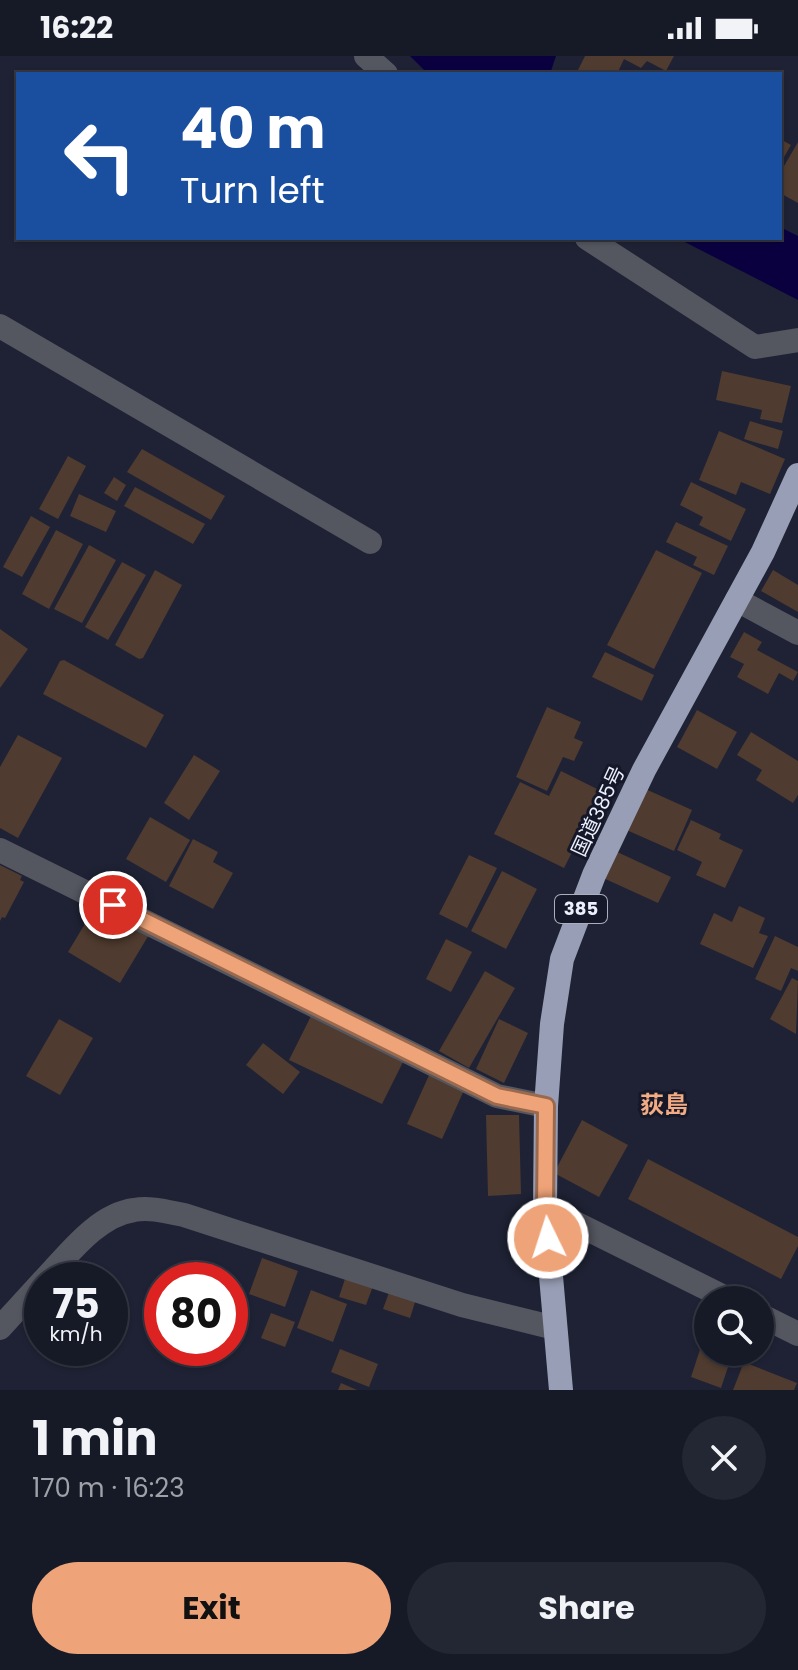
<!DOCTYPE html>
<meta charset="utf-8">
<style>
:root{--surface:#161a27;--page:#232733;--text:#f1f3f6;--muted:#9ea1a7;--line:#353844;--accent:#efa378}
body{margin:0;font-family:Poppins,"Noto Sans JP",sans-serif;background:var(--page);color:var(--text);height:100vh;display:flex;flex-direction:column;font-size:30px;white-space:nowrap}
*{box-sizing:border-box;margin:0}
p{font-size:26px;color:var(--muted)}
.icon{flex:none;width:44px;height:44px;fill:none;stroke:currentColor;stroke-width:2;stroke-linecap:round;stroke-linejoin:round}
.map{position:relative;height:1334px;overflow:hidden}
.details{display:flex;flex-direction:column;background:var(--surface);flex:1}
.details>*{flex:none}
.banner{position:absolute;left:16px;top:16px;width:766px;height:168px;border-radius:0px;box-shadow:0 2px 6px #0004,0 0 0 2px var(--line);background:#1a4fa0;color:#fff;overflow:hidden}
.tools{position:absolute;left:694px;top:1230px;display:grid;gap:16px}
.tools a{display:grid;place-items:center;width:80px;height:80px;border-radius:50%;background:var(--surface);box-shadow:0 2px 6px #0004,0 0 0 2px var(--line);font-size:40px}
.speed{position:absolute;left:24px;top:1206px;display:flex;gap:16px;font-size:40px;font-weight:700;text-align:center}
.speed>*{display:grid;place-content:center;width:104px;height:104px;border-radius:50%;background:var(--surface);box-shadow:0 2px 6px #0004,0 0 0 2px var(--line);line-height:1}
.speed small{font-size:20px;font-weight:400}
.speed .limit{border:12px solid #d22;background:#fff;color:#111}
.pin{position:absolute;display:grid;place-items:center;width:68px;height:68px;color:#fff;margin:-34px;border:4px solid #fff;border-radius:50%;box-shadow:0 2px 8px #0007}
.me{position:absolute;width:88px;margin:-44px;rotate:356deg;stroke-linejoin:round;filter:drop-shadow(0 0 6px #0008)}
.turn{display:flex;align-items:center;gap:28px;height:168px;padding:0 32px;font-size:36px}
.turn .icon{width:104px;height:104px;stroke-width:2.5}
.turn b{display:block;font-size:56px;line-height:68px}
.round{display:grid;place-items:center;flex:none;width:84px;height:84px;border-radius:42px;background:var(--page)}
.headline{display:flex;align-items:center;justify-content:space-between;height:136px;padding:0 32px}
h1{font-size:48px;font-weight:700;line-height:60px}
.primary-button{display:flex;gap:16px;margin-top:auto;padding:16px 32px}
.primary-button a{flex:1;height:92px;border-radius:48px;background:var(--accent);color:#111;font-size:32px;font-weight:700;line-height:92px;text-align:center}
.primary-button a+a{background:var(--page);color:var(--text)}
.status{display:flex;justify-content:space-between;align-items:center;height:56px;padding:0 40px;background:var(--surface);direction:ltr}
.status svg{height:22px;fill:currentColor}
.map>svg:first-child{display:block}
.water{fill:#0a0040}
.building{fill:#4f3b2f}
.lines{fill:none;stroke-linecap:round;stroke-linejoin:round}
.minor{stroke:#545660;stroke-width:24}
.highway{stroke:#989eb5;stroke-width:24}
.route-casing{stroke:#9b6a4e;stroke-width:20}
.route{stroke:#efa378;stroke-width:14}
.labels{text-anchor:middle;stroke-width:6;stroke-linejoin:round;paint-order:stroke}
.shield{fill:#151829;stroke:#acaebd;stroke-width:2}
.shield-label{font-size:18px;font-weight:bold;fill:#eceffc}
.street-label{font-size:20px;fill:#eceffc;stroke:#151829}
.quarter-label{font-size:24px;font-weight:bold;fill:#f2ab83;stroke:#151829}
</style>
<div class="status"><b>16:22</b><svg viewBox="0 0 49 12"><path d="M0 12V9h3v3zM5 12V6h3v6zM10 12V3h3v9zM15 12V0h3v12zM26 1h20v11H26zM47 4h2v5h-2z"/></svg></div>
<div class="map">
<svg width="798" height="1334" viewBox="0 0 798 1334">
<rect width="100%" height="100%" fill="#1e2234"/>
<g class="water">
<path d="M410,0H556L550,18H428Z"/>
<path d="M780,171L798,180V244L677,182H780Z"/>
</g>
<g class="building">
<path d="M585,0H674L666,15L647,5L641,12L624,3L617,18H576Z"/>
<path d="M780,83L791,89L780,108Z"/>
<path d="M798,86V147L780,137V117Z"/>
<path d="M722,315L791,330L782,367L760,363L762,354L716,344Z"/>
<path d="M750,365L783,375L778,393L744,383Z"/>
<path d="M719,375L785,403L770,438L741,426L736,439L699,424Z"/>
<path d="M142,393L225,440L211,464L127,416Z"/>
<path d="M68,400L86,410L58,463L39,453Z"/>
<path d="M114,421L126,429L117,445L104,437Z"/>
<path d="M691,426L746,453L731,485L699,469L703,461L680,449Z"/>
<path d="M135,431L205,468L193,488L124,450Z"/>
<path d="M79,438L116,455L106,476L70,460Z"/>
<path d="M31,460L50,471L22,521L3,511Z"/>
<path d="M676,466L728,490L714,519L693,509L697,501L666,486Z"/>
<path d="M56,474L83,488L49,553L22,538Z"/>
<path d="M89,489L116,504L82,567L54,553Z"/>
<path d="M656,494L702,517L654,613L607,589Z"/>
<path d="M122,506L146,519L108,584L85,571Z"/>
<path d="M155,514L182,529L143,602L139,603L115,589Z"/>
<path d="M773,514L798,529V556L761,535Z"/>
<path d="M0,573L28,593L0,632Z"/>
<path d="M744,576L762,586L757,594L798,616L793,625L779,617L768,638L737,621L744,608L730,601Z"/>
<path d="M605,596L654,619L642,645L592,621Z"/>
<path d="M64,604L164,659L146,692L43,638L60,605Z"/>
<path d="M547,651L581,666L574,682L583,686L574,705L563,701L547,735L516,721Z"/>
<path d="M697,654L737,676L717,713L677,691Z"/>
<path d="M751,676L798,705V739L793,747L756,724L762,714L737,699Z"/>
<path d="M18,679L62,702L18,782L0,772V711Z"/>
<path d="M194,699L220,715L189,764L164,747Z"/>
<path d="M561,715L603,736L564,812L494,778L520,726L549,740Z"/>
<path d="M641,731L692,754L674,795L622,772Z"/>
<path d="M150,761L190,784L166,826L126,803Z"/>
<path d="M691,764L721,778L719,783L743,794L725,832L696,819L702,806L677,794Z"/>
<path d="M193,783L218,796L213,806L233,817L213,853L169,830Z"/>
<path d="M613,794L671,821L658,847L601,821Z"/>
<path d="M469,799L497,812L467,872L439,858Z"/>
<path d="M0,809L22,820L20,824L24,826L5,862L2,861L0,865Z"/>
<path d="M502,815L537,833L506,893L471,875Z"/>
<path d="M98,846L150,877L120,927L68,896Z"/>
<path d="M739,850L765,862L759,877L768,880L753,912L700,888L714,857L732,866Z"/>
<path d="M775,880L798,891V915L791,912L781,935L755,923Z"/>
<path d="M446,883L472,896L451,936L426,923Z"/>
<path d="M485,915L515,932L469,1012L439,995Z"/>
<path d="M792,922L798,925L796,978L770,963Z"/>
<path d="M311,960L404,1004L382,1048L289,1004Z"/>
<path d="M59,963L93,982L60,1039L26,1020Z"/>
<path d="M499,963L528,977L504,1027L476,1013Z"/>
<path d="M263,987L300,1016L283,1038L246,1009Z"/>
<path d="M430,1017L465,1032L442,1083L407,1068Z"/>
<path d="M486,1059H519L521,1138L488,1140Z"/>
<path d="M582,1064L628,1089L599,1141L554,1117Z"/>
<path d="M648,1103L798,1181V1190L781,1223L628,1143Z"/>
<path d="M262,1202L298,1215L285,1251L249,1238Z"/>
<path d="M346,1220L373,1230L366,1249L339,1241Z"/>
<path d="M391,1231L417,1240L410,1262L383,1253Z"/>
<path d="M311,1234L347,1248L333,1286L297,1272Z"/>
<path d="M271,1257L295,1266L285,1291L261,1282Z"/>
<path d="M707,1272L708,1296H733L721,1332L691,1321Z"/>
<path d="M340,1293L378,1308L369,1331L331,1316Z"/>
<path d="M744,1306L797,1327L794,1334H733Z"/>
<path d="M341,1327L357,1334H338Z"/>
</g>
<g class="lines">
<g class="minor">
<path d="M366,0L386,18"/>
<path d="M587,182L755,291L798,284"/>
<path d="M0,270L370,486"/>
<path d="M737,544L798,577"/>
<path d="M0,794L497,1040L546,1050"/>
<path d="M545,1152L730,1244"/>
<path d="M44,1224C68,1199 97,1159 134,1154C151,1151 168,1156 184,1159L462,1249L555,1272"/>
<path d="M760,1259L798,1278"/>
<path d="M0,1272L42,1226"/>
</g>
<path class="highway" d="M561,1334L545,1152L546,1050L552,968L562,903L594,819L644,714L763,496L798,419"/>
</g>
<g class="lines">
<defs>
<path id="route" d="M113,849L497,1040L546,1050L545,1152L548,1182"/>
</defs>
<use href="#route" class="route-casing"/>
<use href="#route" class="route"/>
</g>
<g class="labels">
<rect class="shield" x="555" y="839" width="52" height="28" rx="6"/>
<g class="shield-label">
<text x="581" y="859">385</text>
</g>
<g class="street-label">
<text transform="translate(598 755) rotate(-65)" y="7">国道385号</text>
</g>
<g class="quarter-label">
<text x="664" y="1057">荻島</text>
</g>
</g>
</svg>
<div class="tools">
<a><svg class="icon" aria-label="search" viewBox="0 0 24 24"><circle cx="10" cy="10" r="6"/><path d="M15 15l6 6"/></svg></a>
</div>
<div class="speed"><div>75<small>km/h</small></div><div class="limit">80</div></div>
<div class="pin" style="left:113px;top:849px;background:#d93025"><svg class="icon" aria-label="arrive" viewBox="0 0 24 24"><path d="M6 21V4h12l-3 4 3 4H6"/></svg></div>
<svg class="me" style="left:548px;top:1182px" viewBox="-20 -20 40 40"><circle r="17" fill="#efa378" stroke="#fff" stroke-width="3"/><path d="M0-11L8 9 0 5-8 9z" fill="#fff"/></svg>
<div class="banner">
<div class="turn"><svg class="icon" aria-label="left" viewBox="0 0 24 24"><path d="M17 20v-9H6M10 6l-5 5 5 5"/></svg><div><b>40 m</b>Turn left</div></div>
</div>
</div>
<section class="details">
<div class="headline"><div><h1>1 min</h1><p>170 m · 16:23</p></div><a class="round"><svg class="icon" aria-label="close" viewBox="0 0 24 24"><path d="M6 6l12 12M18 6L6 18"/></svg></a></div>
<div class="primary-button"><a>Exit</a><a>Share</a></div>
</section>
